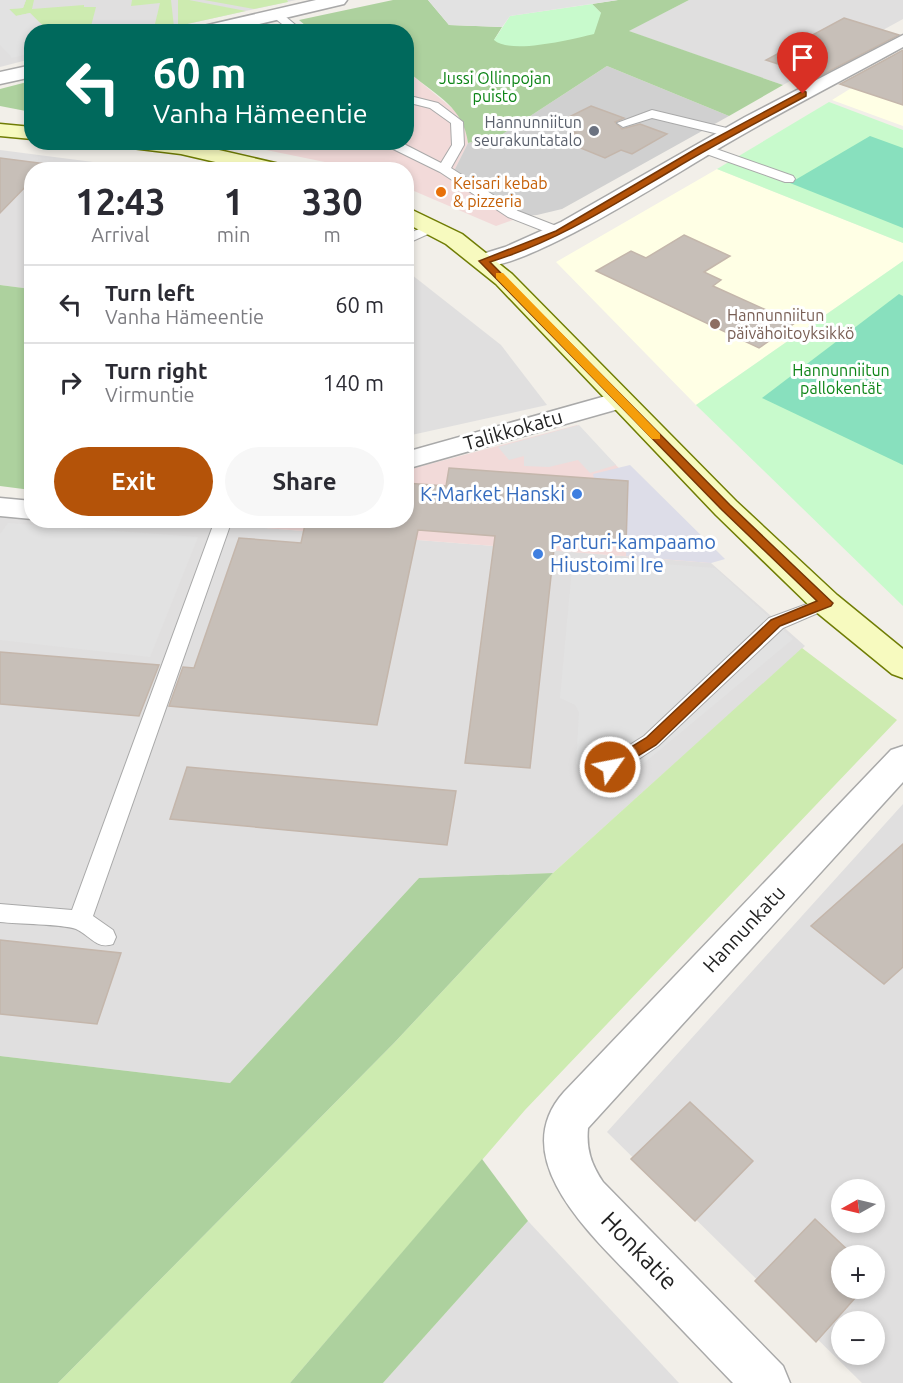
<!DOCTYPE html>
<meta charset="utf-8">
<style>
:root{--surface:#fff;--page:#f7f7f7;--text:#2b2b33;--muted:#7c7c81;--line:#e1e1e2;--accent:#b45309}
body{margin:0;font-family:Ubuntu,sans-serif;background:var(--page);color:var(--text);height:100vh;display:flex;flex-direction:column;font-size:22px;white-space:nowrap}
*{box-sizing:border-box;margin:0}
p{font-size:20px;color:var(--muted)}
.icon{flex:none;width:33px;height:33px;fill:none;stroke:currentColor;stroke-width:2;stroke-linecap:round;stroke-linejoin:round}
.map{position:relative;flex:1;overflow:hidden}
.side{position:absolute;left:24px;top:162px;width:390px;height:366px;display:flex;flex-direction:column;background:var(--surface);border-radius:24px;box-shadow:0 3px 9px #0003}
.side>*{flex:none}
.hud{position:absolute;left:24px;top:24px;width:390px;height:126px;border-radius:24px;box-shadow:0 3px 9px #0003;background:#00695c;color:#fff;overflow:hidden}
.needle{width:39px;rotate:262deg}
.fabs{position:absolute;left:831px;top:1179px;display:grid;gap:12px}
.fabs a{display:grid;place-items:center;width:54px;height:54px;border-radius:50%;background:var(--surface);box-shadow:0 3px 9px #0003;font-size:30px}
.pin{position:absolute;display:grid;place-items:center;width:51px;height:51px;color:#fff;margin:-62px -26px;border-radius:50% 50% 50% 0;rotate:-45deg;box-shadow:0 0 6px #0007}
.pin .icon{rotate:45deg}
.me{position:absolute;width:66px;margin:-33px;rotate:57deg;stroke-linejoin:round;filter:drop-shadow(0 0 4px #0008)}
.turn{display:flex;align-items:center;gap:21px;height:126px;padding:0 30px;font-size:27px}
.turn .icon{width:78px;height:78px;stroke-width:2.5}
.turn b{display:block;font-size:42px;line-height:51px}
.eta{display:flex;justify-content:space-evenly;align-items:center;height:102px;text-align:center}
.eta b{font-size:36px;font-weight:700;line-height:42px}
.primary-button{display:flex;gap:12px;margin-top:auto;padding:12px 30px}
.primary-button a{flex:1;height:69px;border-radius:36px;background:var(--accent);color:#fff;font-size:24px;font-weight:700;line-height:69px;text-align:center}
.primary-button a+a{background:var(--page);color:var(--text)}
ul{padding:0;list-style:none}
li{display:flex;align-items:center;gap:18px;height:78px;padding:0 30px;border-top:2px solid var(--line)}
li div{flex:1}
li b{display:block;font-size:22px}
li em{font-style:normal}
.map>svg:first-child{display:block}
.residential{fill:#e0dfdf;fill-rule:evenodd}
.commercial{fill:#f2dad9}
.education{fill:#ffffe5}
.religious{fill:#d0d0d0}
.grass{fill:#cdebb0}
.forest{fill:#add19e}
.park{fill:#c8facc}
.pitch{fill:#88e0be}
.parking{fill:#e2e2e2}
.plaza{fill:#dddde8}
.building{fill:#c7bfb8;stroke:#c4b6ab;stroke-width:1.5}
.lines{fill:none;stroke-linecap:round;stroke-linejoin:round}
.lane-casing{stroke:#a9a9a9;stroke-width:2}
.street-casing{stroke:#a9a9a9;stroke-width:3}
.secondary-casing{stroke:#707d05;stroke-width:3}
.lane{fill:#fff;fill-rule:evenodd}
.street{fill:#fff;fill-rule:evenodd}
.secondary{fill:#f7fabf;fill-rule:evenodd}
.route{fill:#b45309;stroke:#753606;stroke-width:1.5}
.slow{fill:#f59e0b}
.worship-dot{fill:#6b7280;stroke:#fff;stroke-width:2}
.food-dot{fill:#e8710a;stroke:#fff;stroke-width:2}
.education-dot{fill:#8d6e63;stroke:#fff;stroke-width:2}
.shop-dot{fill:#3f7fe0;stroke:#fff;stroke-width:2}
.labels{text-anchor:middle;stroke-width:6;stroke-linejoin:round;paint-order:stroke}
.far-park-label{font-size:16px;fill:#0c8416;stroke:#fff}
.far-worship-label{font-size:16px;fill:#5b616d;stroke:#fff;text-anchor:end}
.far-food-label{font-size:16px;fill:#c56008;stroke:#fff;text-anchor:start}
.far-education-label{font-size:16px;fill:#785e54;stroke:#fff;text-anchor:start}
.street-label{font-size:20px;fill:#222;stroke:#fff}
.shop-label{font-size:20px;fill:#366cbe;stroke:#fff;text-anchor:end}
.near-street-label{font-size:24px;fill:#222;stroke:#fff}
</style>
<div class="map">
<svg width="903" height="1383" viewBox="0 0 903 1383">
<rect width="100%" height="100%" fill="#f2efe9"/>
<g class="residential">
<path d="M0,0H296L156,31L32,32L31,59L0,67Z"/>
<path d="M689,0H903V19L783,85L628,31Z"/>
<path d="M0,150L132,167L144,169L32,170L31,289L0,285Z"/>
<path d="M407,271L501,345L547,405L407,436Z"/>
<path d="M0,512L31,514L32,520L266,521L265,528L711,563L805,646L553,873L419,878L230,1083L0,1056Z"/>
<path d="M903,804V1383H862L607,1132ZM842,1190H874V1222H842ZM842,1256H874V1288H842ZM842,1322H874V1354H842Z"/>
<path d="M528,1221L679,1383H383Z"/>
</g>
<g class="commercial">
<path d="M412,75L459,114L466,128L468,143L454,171L524,216L496,226L407,188L406,170L359,169L232,143L406,142L407,76Z"/>
<path d="M577,425L711,563L265,528L266,521L406,520L407,470Z"/>
</g>
<g class="education">
<path d="M903,56V126L832,100Z"/>
<path d="M717,169L903,243V261L696,405L556,262Z"/>
</g>
<path class="religious" d="M607,66L729,116L562,209L537,215L524,216L454,171L468,143L501,135Z"/>
<g class="grass">
<path d="M26,0H34L32,9L84,5V7H96L90,30L142,27V29L154,28L160,3L131,6L132,0H171L174,27L156,32L48,31L30,13L16,16L9,9L23,8Z"/>
<path d="M178,0H189L246,11L178,26Z"/>
<path d="M204,0H287L288,2L254,9Z"/>
<path d="M802,648L897,720L525,1110L290,1383H58L395,1042L553,873Z"/>
</g>
<g class="forest">
<path d="M393,0H428L449,25L502,27L494,40L601,13L592,4L618,0H689L629,31L783,85L729,116L607,66L501,135L468,143C464,108 437,96 412,75L407,76L406,32L312,31L299,20Z"/>
<path d="M31,81V112L0,106V89Z"/>
<path d="M0,285L31,289V490L0,486Z"/>
<path d="M553,873L395,1042L58,1383H0V1056L230,1083L419,878Z"/>
<path d="M482,1159L528,1221L383,1383H290Z"/>
</g>
<g class="park">
<path d="M592,4L601,13L594,34C572,39 511,55 494,40L510,16Z"/>
<path d="M829,102L903,130V243L717,169Z"/>
<path d="M903,261V606L696,405Z"/>
</g>
<g class="pitch">
<path d="M870,136L903,148V228L790,183Z"/>
<path d="M899,294L903,296V465L762,398Z"/>
</g>
<g class="parking">
<path d="M0,0H26L23,8L9,9L16,16L30,13L48,31L32,32L31,53L12,58L0,45Z"/>
<path d="M428,0H618L510,16L502,27L449,25Z"/>
<path d="M579,425L616,465L590,473L578,460L549,467L524,466V456L509,460L498,447Z"/>
<path d="M8,523L198,537L150,657L0,640V534Z"/>
<path d="M573,557L715,568L793,639L626,778L576,764L579,712L575,705L560,698Z"/>
</g>
<path class="plaza" d="M630,465L725,559L711,563L626,556L628,481L594,478L593,474Z"/>
<g class="building">
<path d="M844,18L899,35L818,77L766,60Z"/>
<path d="M903,50V105L840,84L883,61Z"/>
<path d="M591,106L624,118L615,122L622,129L640,124L667,134L632,154L621,150L605,158L561,140L576,133L555,124Z"/>
<path d="M0,158L47,164L41,170H32V180L0,213Z"/>
<path d="M684,235L730,256L704,272L721,280L713,286L795,323L759,348L596,271L631,251L646,258Z"/>
<path d="M449,468L628,481L626,546L555,540L530,768L465,763L495,536L418,530L377,725L169,706L183,667L194,668L239,538L301,543L306,520H406V483L446,486Z"/>
<path d="M0,652L159,665L139,716L0,704Z"/>
<path d="M187,767L456,791L447,845L170,819Z"/>
<path d="M903,844V967L884,984L811,926Z"/>
<path d="M0,940L121,953L97,1024L0,1014Z"/>
<path d="M690,1102L753,1161L695,1221L631,1159Z"/>
<path d="M815,1219L854,1256H842V1288H864L816,1342L755,1281Z"/>
</g>
<g class="lines">
<defs>
<g id="lane">
<path d="M276,11L280,12L304,32H292L272,16L271,14Z"/>
<path d="M406,95L438,103L463,122L464,145L451,168L518,211L564,229L566,232L564,235H554L508,217L440,172L385,145L383,142H400L441,163L452,145L451,123L430,108L406,102Z"/>
<path d="M652,110L735,130L737,133L731,137L652,118L623,127L617,123Z"/>
<path d="M702,144L793,176L795,179L793,182H785L698,151L696,148Z"/>
<path d="M432,223L439,227L437,230L406,244V235Z"/>
<path d="M215,520H232L93,916L113,930L116,937L113,944C96,950 90,935 76,929C62,924 17,924 0,922V904L72,910Z"/>
<path d="M826,597L832,599L835,603L832,607L783,628L658,746L618,773L611,775L604,773L601,767L604,761L644,736L769,618Z"/>
</g>
<g id="street">
<path d="M316,0H347L344,4L226,32H192L195,28Z"/>
<path d="M903,35V47C847,78 790,107 735,139C689,165 519,277 476,266L472,261L476,256L505,247L561,222L745,117Z"/>
<path d="M32,65V77L0,84V72Z"/>
<path d="M620,392L629,394L633,400L629,406L406,469V452Z"/>
<path d="M0,498L32,501V519L0,516Z"/>
<path d="M903,746V782L588,1128C586,1149 591,1164 603,1182L783,1366L790,1383H733C702,1351 672,1319 641,1287C597,1240 503,1160 564,1092L891,750Z"/>
</g>
<g id="secondary">
<path d="M0,124L32,127V139L0,136Z"/>
<path d="M122,142H184L288,166L291,170H250L181,154L132,148L125,146Z"/>
<path d="M406,207L462,234L512,274L736,501L837,595L903,649V678L892,674L815,611L716,515L496,284L446,244L406,223Z"/>
</g>
</defs>
<use href="#lane" class="lane-casing"/>
<use href="#street" class="street-casing"/>
<use href="#secondary" class="secondary-casing"/>
<use href="#lane" class="lane"/>
<use href="#street" class="street"/>
<use href="#secondary" class="secondary"/>
</g>
<path class="route" d="M803,91L806,92V96C762,120 717,143 674,169C613,205 558,241 490,262L730,505L833,603L831,606L780,626L656,745L610,773L605,771L603,767L605,763L646,738L771,620L817,601L722,510L479,261L556,231L699,147Z"/>
<path class="slow" d="M496,273H503L660,434V439H652L496,278Z"/>
<circle class="worship-dot" cx="594" cy="131" r="6"/>
<circle class="food-dot" cx="441" cy="192" r="6"/>
<circle class="education-dot" cx="715" cy="324" r="6"/>
<g class="shop-dot">
<circle cx="577" cy="494" r="6"/>
<circle cx="538" cy="554" r="6"/>
</g>
<g class="labels">
<g class="far-park-label">
<text x="495" y="84">Jussi Ollinpojan<tspan x="495" dy="18">puisto</tspan></text>
<text x="841" y="376">Hannunniitun<tspan x="841" dy="18">pallokentät</tspan></text>
</g>
<g class="far-worship-label">
<text x="582" y="128">Hannunniitun<tspan x="582" dy="18">seurakuntatalo</tspan></text>
</g>
<g class="far-food-label">
<text x="453" y="189">Keisari kebab<tspan x="453" dy="18">&amp; pizzeria</tspan></text>
</g>
<g class="far-education-label">
<text x="727" y="321">Hannunniitun<tspan x="727" dy="18">päivähoitoyksikkö</tspan></text>
</g>
<g class="street-label">
<text transform="translate(513 430) rotate(-16)" y="7">Talikkokatu</text>
<text transform="translate(744 929) rotate(-47)" y="7">Hannunkatu</text>
</g>
<g class="shop-label">
<text x="565" y="501">K-Market Hanski</text>
<text x="550" y="549" text-anchor="start">Parturi-kampaamo<tspan x="550" dy="23">Hiustoimi Ire</tspan></text>
</g>
<g class="near-street-label">
<text transform="translate(639 1251) rotate(46)" y="8">Honkatie</text>
</g>
</g>
</svg>
<div class="fabs">
<a><svg class="needle" viewBox="-14 -14 28 28"><path d="M0-13l5 13h-10z" fill="#e53935"/><path d="M0 13l5-13h-10z" fill="#7c7c81"/></svg></a>
<a>+</a>
<a>−</a>
</div>
<div class="pin" style="left:803px;top:94px;background:#d93025"><svg class="icon" aria-label="arrive" viewBox="0 0 24 24"><path d="M6 21V4h12l-3 4 3 4H6"/></svg></div>
<svg class="me" style="left:610px;top:767px" viewBox="-20 -20 40 40"><circle r="17" fill="#b45309" stroke="#fff" stroke-width="3"/><path d="M0-11L8 9 0 5-8 9z" fill="#fff"/></svg>
<div class="hud">
<div class="turn"><svg class="icon" aria-label="left" viewBox="0 0 24 24"><path d="M17 20v-9H6M10 6l-5 5 5 5"/></svg><div><b>60 m</b>Vanha Hämeentie</div></div>
</div>
<section class="side">
<div class="eta">
<div><b>12:43</b><p>Arrival</p></div>
<div><b>1</b><p>min</p></div>
<div><b>330</b><p>m</p></div>
</div>
<ul>
<li><svg class="icon" aria-label="left" viewBox="0 0 24 24"><path d="M17 20v-9H6M10 6l-5 5 5 5"/></svg><div><b>Turn left</b><p>Vanha Hämeentie</p></div><em>60 m</em></li>
<li><svg class="icon" aria-label="right" viewBox="0 0 24 24"><path d="M7 20v-9h11M14 6l5 5-5 5"/></svg><div><b>Turn right</b><p>Virmuntie</p></div><em>140 m</em></li>
</ul>
<div class="primary-button"><a>Exit</a><a>Share</a></div>
</section>
</div>
